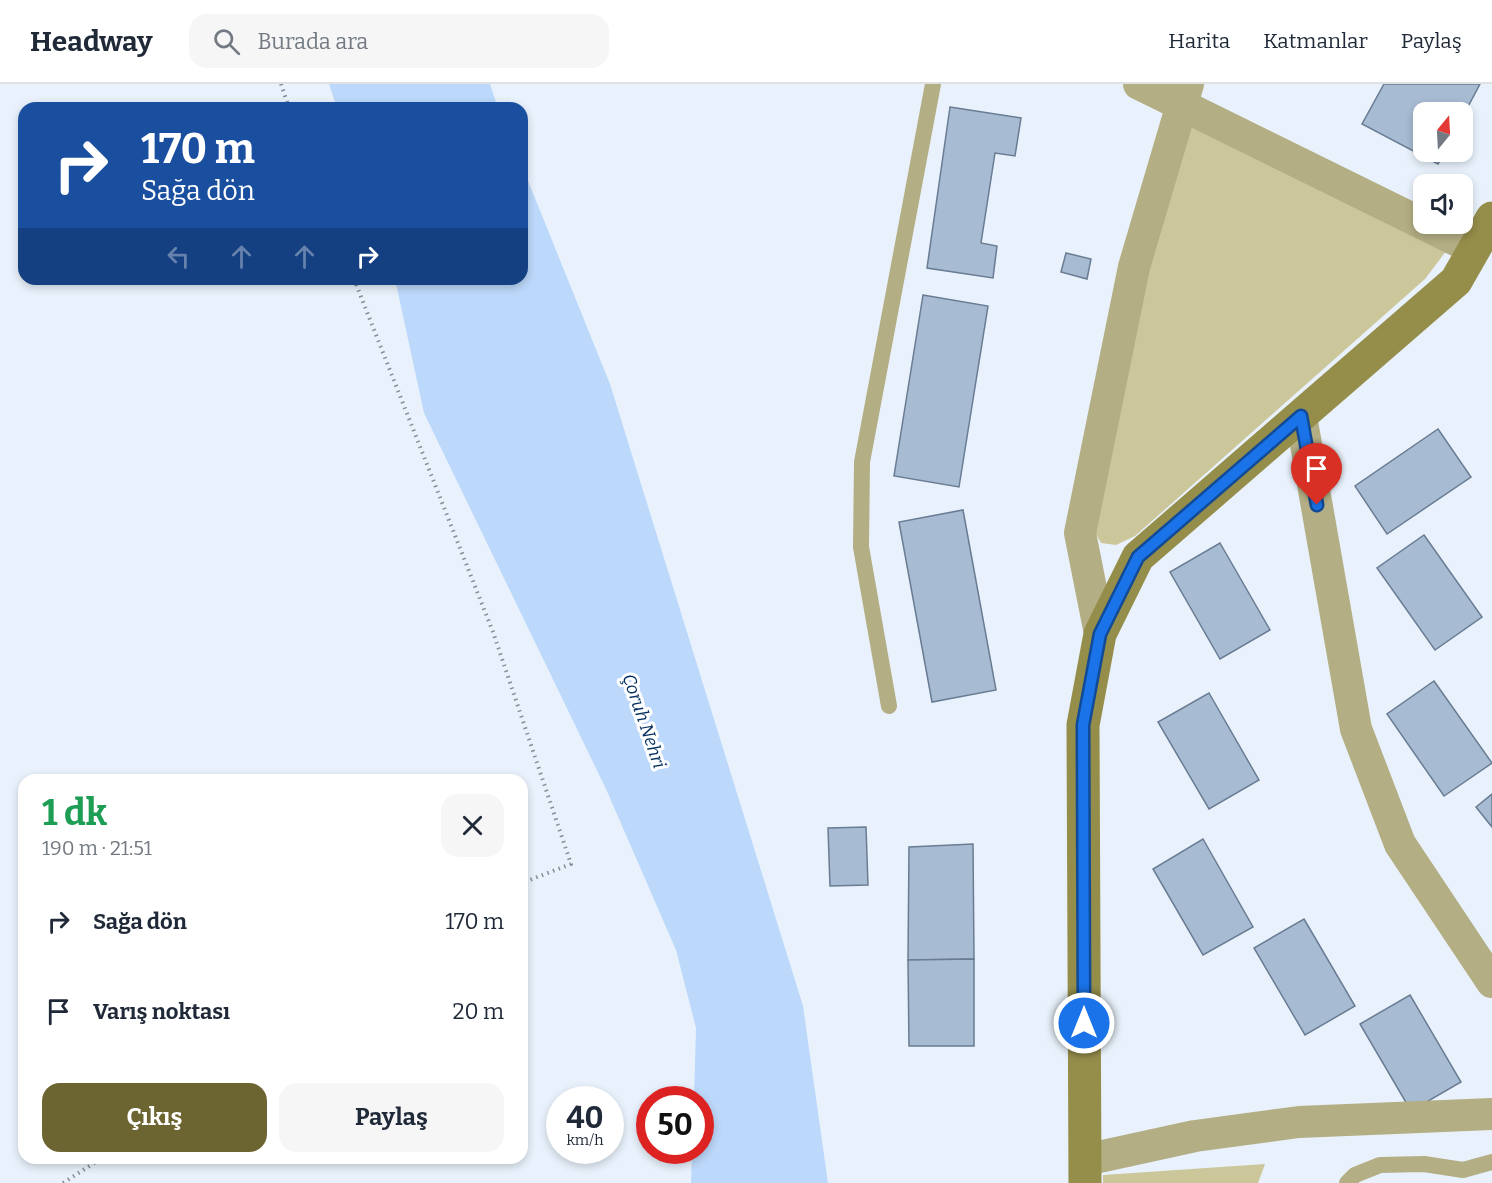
<!DOCTYPE html>
<html lang="tr">
<meta charset="utf-8">
<style>
:root{--surface:#fff;--page:#f6f6f7;--text:#1f2937;--muted:#747a83;--line:#e0e1e3;--accent:#6c6531}
body{margin:0;font-family:Bitter,serif;background:var(--page);color:var(--text);height:100vh;display:flex;flex-direction:column;font-size:22px;white-space:nowrap}
*{box-sizing:border-box;margin:0}
p{font-size:20px;color:var(--muted)}
.icon{flex:none;width:33px;height:33px;fill:none;stroke:currentColor;stroke-width:2;stroke-linecap:round;stroke-linejoin:round}
.map{position:relative;flex:1;overflow:hidden}
.sheet{position:absolute;left:18px;top:690px;width:510px;height:390px;display:flex;flex-direction:column;background:var(--surface);border-radius:18px;box-shadow:0 3px 9px #0003}
.sheet>*{flex:none}
.hud{position:absolute;left:18px;top:18px;width:510px;height:183px;border-radius:18px;box-shadow:0 3px 9px #0003;background:#1a4fa0;color:#fff;overflow:hidden}
.needle{width:39px;rotate:18deg}
.buttons{position:absolute;left:1413px;top:18px;display:grid;gap:12px}
.buttons a{display:grid;place-items:center;width:60px;height:60px;border-radius:12px;background:var(--surface);box-shadow:0 3px 9px #0003;font-size:30px}
.speed{position:absolute;left:546px;top:1002px;display:flex;gap:12px;font-size:30px;font-weight:700;text-align:center}
.speed>*{display:grid;place-content:center;width:78px;height:78px;border-radius:50%;background:var(--surface);box-shadow:0 3px 9px #0003;line-height:1}
.speed small{font-size:15px;font-weight:400}
.speed .limit{border:9px solid #d22;background:#fff;color:#111}
.pin{position:absolute;display:grid;place-items:center;width:51px;height:51px;color:#fff;margin:-62px -26px;border-radius:50% 50% 50% 0;rotate:-45deg;box-shadow:0 0 6px #0007}
.pin .icon{rotate:45deg}
.me{position:absolute;width:66px;margin:-33px;rotate:0deg;stroke-linejoin:round;filter:drop-shadow(0 0 4px #0008)}
.turn{display:flex;align-items:center;gap:21px;height:126px;padding:0 24px;font-size:27px}
.turn .icon{width:78px;height:78px;stroke-width:2.5}
.turn b{display:block;font-size:42px;line-height:51px}
.lanes{display:flex;align-items:center;height:57px;padding:0 24px;background:#0003;justify-content:center;gap:30px;direction:ltr}
.lanes .off{opacity:.35}
.round{display:grid;place-items:center;flex:none;width:63px;height:63px;border-radius:18px;background:var(--page)}
.summary{display:flex;align-items:center;justify-content:space-between;height:102px;padding:0 24px}
h1{font-size:36px;font-weight:700;line-height:45px;color:#1e9e55}
.primary-button{display:flex;gap:12px;margin-top:auto;padding:12px 24px}
.primary-button a{flex:1;height:69px;border-radius:18px;background:var(--accent);color:#fff;font-size:24px;font-weight:700;line-height:69px;text-align:center}
.primary-button a+a{background:var(--page);color:var(--text)}
ul{padding:0;list-style:none}
li{display:flex;align-items:center;gap:18px;height:90px;padding:0 24px}
li div{flex:1}
li b{display:block;font-size:22px}
li em{font-style:normal}
header{display:flex;align-items:center;gap:36px;box-sizing:border-box;height:84px;padding:0 30px;background:var(--surface);border-bottom:2px solid var(--line)}
header strong{font-size:28px}
nav{display:flex;gap:33px;margin-inline-start:auto;font-size:21px}
.search{width:420px;height:54px;background:var(--page);display:flex;align-items:center;gap:15px;box-sizing:border-box;padding:0 21px;border-radius:18px;color:var(--muted);font-size:22px}
.map>svg:first-child{display:block}
.green{fill:#ccc79b}
.water{fill:#bcd8fa}
.building{fill:#a7bbd3;stroke:#697c93;stroke-width:1.5}
.lines{fill:none;stroke-linecap:round;stroke-linejoin:round}
.path{stroke:#868d97;stroke-width:4;stroke-dasharray:1.5 4.5;stroke-linecap:butt}
.lane{stroke:#b3ae83;stroke-width:16}
.street{stroke:#b3ae83;stroke-width:32}
.secondary{stroke:#958d4a;stroke-width:33}
.route-casing{stroke:#114b97;stroke-width:15}
.route{stroke:#1a73e8;stroke-width:10}
.labels{text-anchor:middle;stroke-width:6;stroke-linejoin:round;paint-order:stroke}
.water-label{font-size:18px;font-style:italic;fill:#002d5e;stroke:#fff}
</style>
<header>
<strong>Headway</strong>
<div class="search"><svg class="icon" aria-label="search" viewBox="0 0 24 24"><circle cx="10" cy="10" r="6"/><path d="M15 15l6 6"/></svg>Burada ara</div>
<nav><a>Harita</a><a>Katmanlar</a><a>Paylaş</a></nav>
</header>
<div class="map">
<svg width="1492" height="1099" viewBox="0 0 1492 1099">
<rect width="100%" height="100%" fill="#e9f2fc"/>
<g class="green">
<path d="M1190,38L1447,166L1425,195L1135,452L1116,461L1101,459L1093,445L1141,191Z"/>
<path d="M1265,1080L1258,1099H1103V1091Z"/>
</g>
<g class="water">
<path d="M329,0H490L498,24H337Z"/>
<path d="M522,82L610,300L803,922L828,1099H691L692,1067L700,1066V1016L694,1015L696,944L676,866L606,705L424,329L395,195H522Z"/>
</g>
<g class="building">
<path d="M1384,0H1480L1462,34V28H1424V68H1445L1438,80L1362,40Z"/>
<path d="M950,23L1021,34L1015,72L995,69L981,159L997,162L993,194L927,184Z"/>
<path d="M1066,169L1091,175L1087,195L1061,188Z"/>
<path d="M923,211L988,222L959,403L894,392Z"/>
<path d="M1438,345L1471,393L1387,450L1355,402Z"/>
<path d="M963,426L996,606L932,618L899,438Z"/>
<path d="M1424,451L1482,533L1435,566L1377,484Z"/>
<path d="M1220,459L1270,546L1220,575L1170,488Z"/>
<path d="M1434,597L1492,679L1444,712L1387,630Z"/>
<path d="M1209,609L1259,696L1209,725L1158,638Z"/>
<path d="M1492,710V743L1476,723Z"/>
<path d="M866,743L868,801L830,802L828,744Z"/>
<path d="M1203,755L1253,843L1203,871L1153,785Z"/>
<path d="M973,760L974,875L908,876L909,763Z"/>
<path d="M1304,835L1355,922L1305,951L1254,864Z"/>
<path d="M974,875V962H909L908,876Z"/>
<path d="M1410,911L1461,998L1411,1027L1360,940Z"/>
</g>
<g class="lines">
<g class="path">
<path d="M281,0L289,24"/>
<path d="M354,195L493,548L571,780L522,799"/>
<path d="M63,1099L102,1074"/>
</g>
<g class="lane">
<path d="M889,622L861,463L862,378L933,0"/>
<path d="M1347,1099L1355,1091L1380,1081L1424,1080L1463,1086L1492,1078"/>
</g>
<g class="street">
<path d="M1139,0L1474,165"/>
<path d="M1301,332L1356,645L1400,760L1492,898"/>
<path d="M1100,550L1080,449L1134,183L1188,0"/>
<path d="M1085,1076L1195,1052L1299,1038L1492,1030"/>
</g>
<path class="secondary" d="M1085,1099L1083,641L1100,550L1138,473L1456,197L1492,134"/>
</g>
<g class="lines">
<defs>
<path id="route" d="M1084,939L1083,641L1100,550L1138,473L1301,332L1317,421"/>
</defs>
<use href="#route" class="route-casing"/>
<use href="#route" class="route"/>
</g>
<g class="labels">
<g class="water-label">
<text transform="translate(644 637) rotate(71)" y="6">Çoruh Nehri</text>
</g>
</g>
</svg>
<div class="buttons">
<a><svg class="needle" viewBox="-14 -14 28 28"><path d="M0-13l5 13h-10z" fill="#e53935"/><path d="M0 13l5-13h-10z" fill="#747a83"/></svg></a>
<a><svg class="icon" aria-label="sound" viewBox="0 0 24 24"><path d="M4 9h4l5-4v14l-5-4H4zM17 9q2 3 0 6"/></svg></a>
</div>
<div class="speed"><div>40<small>km/h</small></div><div class="limit">50</div></div>
<div class="pin" style="left:1317px;top:421px;background:#d93025"><svg class="icon" aria-label="arrive" viewBox="0 0 24 24"><path d="M6 21V4h12l-3 4 3 4H6"/></svg></div>
<svg class="me" style="left:1084px;top:939px" viewBox="-20 -20 40 40"><circle r="17" fill="#1a73e8" stroke="#fff" stroke-width="3"/><path d="M0-11L8 9 0 5-8 9z" fill="#fff"/></svg>
<div class="hud">
<div class="turn"><svg class="icon" aria-label="right" viewBox="0 0 24 24"><path d="M7 20v-9h11M14 6l5 5-5 5"/></svg><div><b>170 m</b>Sağa dön</div></div>
<div class="lanes"><svg class="icon off" aria-label="left" viewBox="0 0 24 24"><path d="M17 20v-9H6M10 6l-5 5 5 5"/></svg><svg class="icon off" aria-label="ahead" viewBox="0 0 24 24"><path d="M12 20V5M6 11l6-6 6 6"/></svg><svg class="icon off" aria-label="ahead" viewBox="0 0 24 24"><path d="M12 20V5M6 11l6-6 6 6"/></svg><svg class="icon" aria-label="right" viewBox="0 0 24 24"><path d="M7 20v-9h11M14 6l5 5-5 5"/></svg></div>
</div>
<section class="sheet">
<div class="summary"><div><h1>1 dk</h1><p>190 m · 21:51</p></div><a class="round"><svg class="icon" aria-label="close" viewBox="0 0 24 24"><path d="M6 6l12 12M18 6L6 18"/></svg></a></div>
<ul>
<li><svg class="icon" aria-label="right" viewBox="0 0 24 24"><path d="M7 20v-9h11M14 6l5 5-5 5"/></svg><div><b>Sağa dön</b></div><em>170 m</em></li>
<li><svg class="icon" aria-label="arrive" viewBox="0 0 24 24"><path d="M6 21V4h12l-3 4 3 4H6"/></svg><div><b>Varış noktası</b></div><em>20 m</em></li>
</ul>
<div class="primary-button"><a>Çıkış</a><a>Paylaş</a></div>
</section>
</div>
